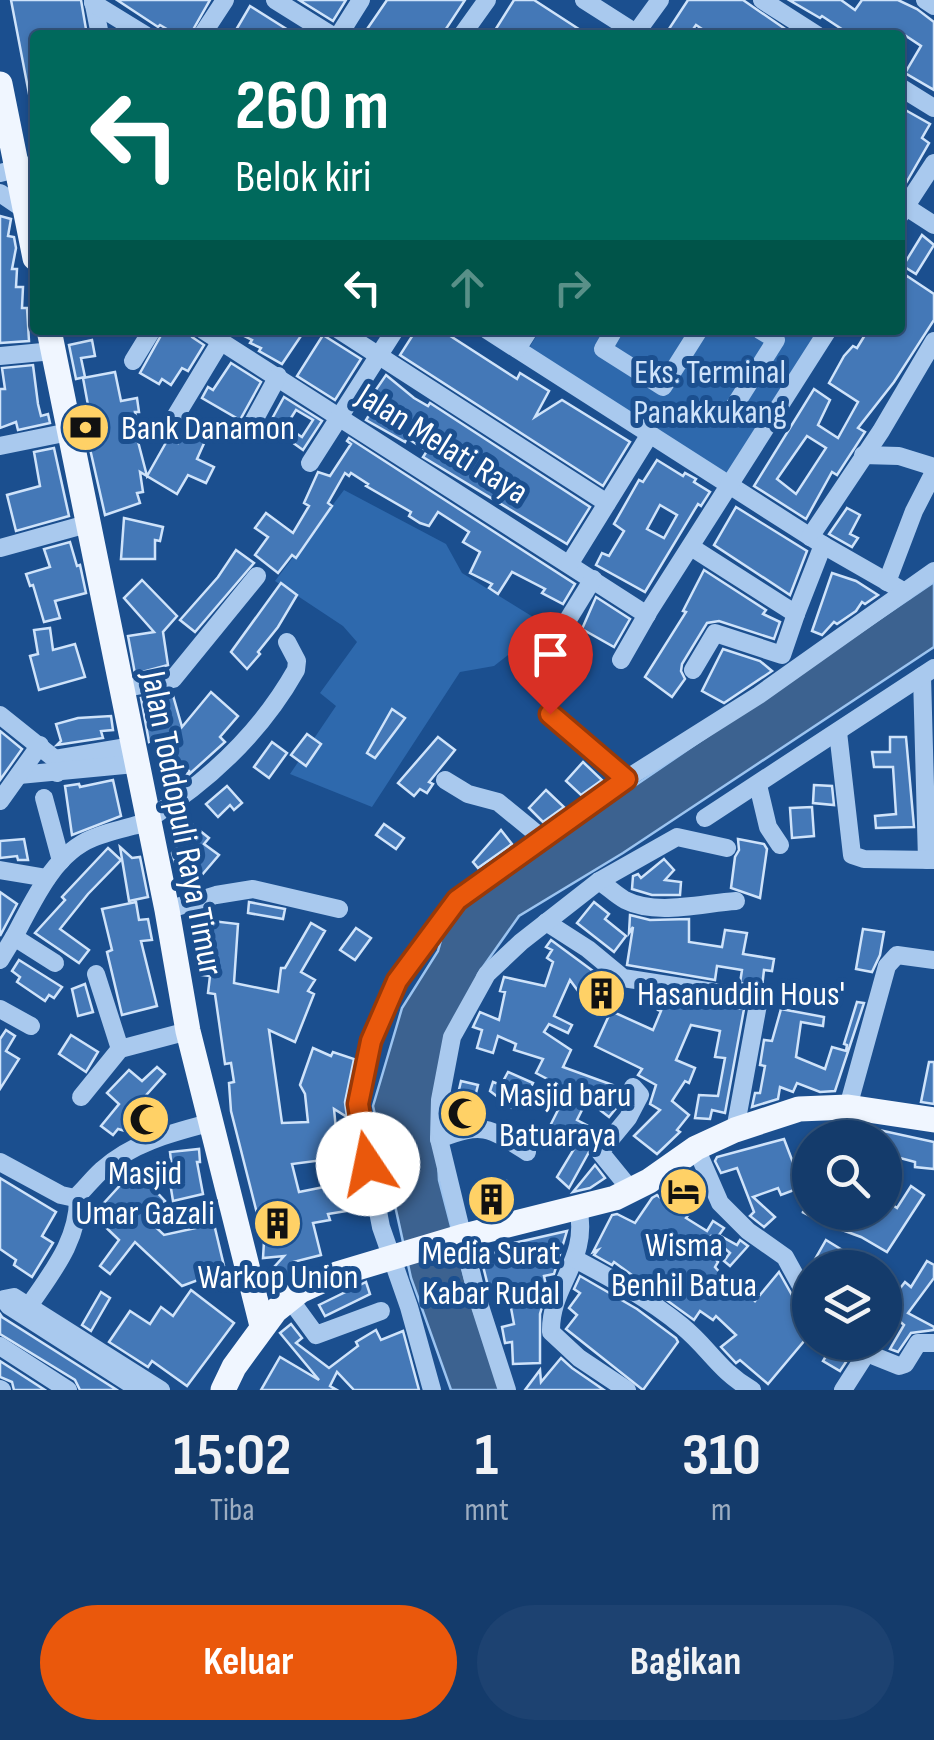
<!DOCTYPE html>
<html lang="id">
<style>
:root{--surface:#143b6b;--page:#1d4271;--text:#f1f3f6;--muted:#9dadc1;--line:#33557e;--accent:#ea580c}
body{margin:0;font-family:"Sofia Sans Condensed",sans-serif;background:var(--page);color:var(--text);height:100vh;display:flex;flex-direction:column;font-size:38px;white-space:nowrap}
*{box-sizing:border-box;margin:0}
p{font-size:32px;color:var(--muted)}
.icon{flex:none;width:55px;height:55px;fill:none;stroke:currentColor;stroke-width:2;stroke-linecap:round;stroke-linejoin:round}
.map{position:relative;height:1390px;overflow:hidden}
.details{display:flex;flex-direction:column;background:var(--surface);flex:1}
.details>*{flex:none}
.top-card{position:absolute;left:30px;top:30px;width:875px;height:305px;border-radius:10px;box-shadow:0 2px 8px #0004,0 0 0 2px var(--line);background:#00695c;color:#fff;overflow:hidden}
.buttons{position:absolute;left:792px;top:1120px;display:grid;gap:20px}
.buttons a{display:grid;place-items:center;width:110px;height:110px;border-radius:50%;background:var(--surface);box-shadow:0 2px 8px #0004,0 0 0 2px var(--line);font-size:50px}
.pin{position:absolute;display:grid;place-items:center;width:85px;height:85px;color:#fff;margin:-102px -42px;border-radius:50% 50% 50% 0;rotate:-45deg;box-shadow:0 0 10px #0007}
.pin .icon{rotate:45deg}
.me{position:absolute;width:110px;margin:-55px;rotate:349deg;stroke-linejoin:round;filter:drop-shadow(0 0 8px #0008)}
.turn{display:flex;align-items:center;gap:35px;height:210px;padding:0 40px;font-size:45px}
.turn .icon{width:130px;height:130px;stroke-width:2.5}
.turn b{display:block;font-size:70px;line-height:85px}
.lanes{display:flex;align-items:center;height:95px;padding:0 40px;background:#0003;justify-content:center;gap:50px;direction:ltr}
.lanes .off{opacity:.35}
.eta{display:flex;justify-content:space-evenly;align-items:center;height:170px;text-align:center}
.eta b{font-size:60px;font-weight:700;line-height:70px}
.primary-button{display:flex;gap:20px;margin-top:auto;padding:20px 40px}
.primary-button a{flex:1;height:115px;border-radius:60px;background:var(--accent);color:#fff;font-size:40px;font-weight:700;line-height:115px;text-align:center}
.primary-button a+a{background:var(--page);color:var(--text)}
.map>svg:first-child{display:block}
.green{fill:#2e69ad}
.water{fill:#3c6290;stroke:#9cc4f0;stroke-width:2.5}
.building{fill:#4478b7;stroke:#cfe3fa;stroke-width:2.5;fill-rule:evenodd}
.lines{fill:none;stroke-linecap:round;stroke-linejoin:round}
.minor{stroke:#a9c9ee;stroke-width:18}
.major{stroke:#f0f6ff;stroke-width:25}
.route-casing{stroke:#983908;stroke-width:25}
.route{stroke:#ea580c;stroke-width:18}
.labels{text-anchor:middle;stroke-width:10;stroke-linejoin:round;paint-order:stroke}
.park-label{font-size:35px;fill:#cfe3fa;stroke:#1b4f8f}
.poi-label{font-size:35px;fill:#fff;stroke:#1b4f8f}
.street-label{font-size:35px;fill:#fff;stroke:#1b4f8f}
</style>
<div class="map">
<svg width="934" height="1390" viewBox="0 0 934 1390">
<rect width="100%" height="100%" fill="#1b4f8f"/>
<g class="green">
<path d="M540,330H822L729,476L529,348Z"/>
<path d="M344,490L446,544L462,573L546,625L494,666L460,672L372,807L290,774L336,706L320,693L357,642L343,626L275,581Z"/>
</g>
<path class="water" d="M934,582V647L623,853L519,916L478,974L435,1105L439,1180L471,1303L502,1390H451L411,1278L373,1106L402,1008L438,951L445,926L480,891Z"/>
<g class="building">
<path d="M11,0H81L87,35H32L35,98L30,99Z"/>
<path d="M117,0H210L190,35H177L160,25L158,27Z"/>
<path d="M299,0H346L333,21Z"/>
<path d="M387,0H465L442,35H363Z"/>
<path d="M514,0H534L588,35H492Z"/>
<path d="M688,0H743L794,35H711L696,25L689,35H665Z"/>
<path d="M789,0H841L855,10L862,0H898L917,9L934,22V90L905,73L921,46L903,34L840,35L843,30L822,16L820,18Z"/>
<path d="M250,6L296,35H233Z"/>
<path d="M900,107L930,124L922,138L929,143L906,183L900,179Z"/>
<path d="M0,216L11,219L8,236L14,237L16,248L12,269H17L16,287H23L22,308H27L29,341L0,343Z"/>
<path d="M922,235L934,245L916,274L903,266Z"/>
<path d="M907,276L934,294V320L894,382L858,428L865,432L837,475L832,472L806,519L754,486L814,389L830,400L818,425L838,438L858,402L829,383L844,356L853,346L857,348L868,330H900V287ZM807,436L826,448L796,494L777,479Z"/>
<path d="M164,330H191L192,337L204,345L188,371L182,368L171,385L162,379L159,384L140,373Z"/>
<path d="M232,330H305L282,364L259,351L261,348L250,343L252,340Z"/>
<path d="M416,330H441L517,379L520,373L549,391L535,417L562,400L630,442L603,486L400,355Z"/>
<path d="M323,335L361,359L335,400L297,376Z"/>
<path d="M92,340L95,356L81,358L85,377L76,379L69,345Z"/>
<path d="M231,363L261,382L240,420L202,398L208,387L213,390Z"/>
<path d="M33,365L38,404L41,416L48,414L50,423L18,430L16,422L0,428V389H5L2,368Z"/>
<path d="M115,372L121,401L137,398L139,412H135L139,429L135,430L147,476L168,439L178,443L191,420L210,430L197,459L214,467L206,483L188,475L177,494L140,472L143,492L137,493L140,503L105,515L83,418L90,416L83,378Z"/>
<path d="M386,375L414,398L428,406L430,403L590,507L567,544L423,457L427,451L407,438L405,442L366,420L379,399L373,394Z"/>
<path d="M284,397L322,421L303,450L289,440L294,432L302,437L313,420L296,410L281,434L268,426Z"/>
<path d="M349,438L575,584L563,604L542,593L545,589L512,572L498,594L489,588L492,584L470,573L480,552L463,542L469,532L438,512L429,526L420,523L409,516L411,512L366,486L368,484L351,473L349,476L345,473L328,503L332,506L296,558L292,555L278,573L255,555L268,537L255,528L266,513L293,533L309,506L304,503L318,472L330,476L351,444L347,441Z"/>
<path d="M54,448L69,516L16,531L7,495L40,486L34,452Z"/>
<path d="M657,460L683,476L685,473L696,479L694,482L710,492L701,506L698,504L645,592L596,565L602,553L609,556L624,531L614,524L639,480L643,482ZM660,505L677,515L664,538L647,529Z"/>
<path d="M736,507L807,551L790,595L714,545Z"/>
<path d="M847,508L860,515L850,534L858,538L852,547L829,534Z"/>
<path d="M124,518L163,527L160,541L155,540V559H121Z"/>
<path d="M70,542L77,566L80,565L86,593L55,601L60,618L44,622L33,585L30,586L26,574L50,567L44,549Z"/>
<path d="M236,550L254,563L195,632L180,620L218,577Z"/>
<path d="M704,570L766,610L763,614L780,622L774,639L719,621L707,623L682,664L681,671L685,679L672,697L645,677L686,612L683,611Z"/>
<path d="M832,573L856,581L878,595L865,604L862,602L856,611L837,624L834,622L822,635L812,631Z"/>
<path d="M142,580L177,616L163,632L168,665L135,674L128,636L154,632L124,598Z"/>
<path d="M281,583L297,595L278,627L258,652L260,654L247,669L231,652Z"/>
<path d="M596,597L630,619L614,647L582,629Z"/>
<path d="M50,628L53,650L75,644L85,677L39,690L30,656L38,654L34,630Z"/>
<path d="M723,649L760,661L772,671L724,703L702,691Z"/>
<path d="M172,692L182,727L211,692L238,716L220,737L225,742L185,778L189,771L156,739L149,742L141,698Z"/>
<path d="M392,709L405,718L375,758L367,753Z"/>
<path d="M111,716L113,730L101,731L103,738L57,745L61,741L56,724L78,718Z"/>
<path d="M0,731L22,749L0,780Z"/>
<path d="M307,734L321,744L306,766L291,755Z"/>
<path d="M438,737L455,750L429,782L433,784L427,793L420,789L414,796L398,783Z"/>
<path d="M890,737H906L914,827L876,828L875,816L896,814L893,767H874L872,752H890Z"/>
<path d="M272,742L287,753L269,778L254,767Z"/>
<path d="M583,762L602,780L581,795L566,781Z"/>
<path d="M113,780L121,816L72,835L65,786L79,784L80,787Z"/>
<path d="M814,785L832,786L834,805L813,803Z"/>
<path d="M227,786L242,803L234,810L230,805L218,817L206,804Z"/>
<path d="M546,790L564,807L543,822L529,808Z"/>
<path d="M812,807L814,836L792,838L790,808Z"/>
<path d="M179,814L209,838L204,844L219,855L189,890L178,882L180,878L172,853L189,835L174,817Z"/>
<path d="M384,824L404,838L396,849L376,835Z"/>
<path d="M501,830L512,844L478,868L473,862Z"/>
<path d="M24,839L28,860H18L17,856L0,858V841Z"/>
<path d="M738,839L764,844L767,849L760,898L731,888L735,857L739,850Z"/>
<path d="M120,847L132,858L140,857L148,897L129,901Z"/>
<path d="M108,848L121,860L88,894L60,929L89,950L79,963L35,933L65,900L62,897Z"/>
<path d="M664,859L674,870L665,880L681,882L680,895H652L632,889L633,876L638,874L641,878Z"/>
<path d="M0,892L17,904L0,936Z"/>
<path d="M136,902L139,920L148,919L152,940L141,941L157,1006L122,1015L107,952L112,950L102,909Z"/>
<path d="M249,902L285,909L283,919L248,913Z"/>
<path d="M594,902L609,914L605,919L626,936L614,952L577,923Z"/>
<path d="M630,915L650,920L689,919V942L722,947L725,930L747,933L743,954L774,959L772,971L764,970L762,987L740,983L742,970L717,966L715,980L627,965L633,927L629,933Z"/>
<path d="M195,919L238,924L234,983L278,992L281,968H285L311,923L325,931L301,972L315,980L308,991L314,994L295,1042L269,1030L282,1123L308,1122L305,1094L300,1085L313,1048L331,1056L333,1052L354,1059L345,1102L347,1117L334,1109L337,1140L351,1138L354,1156L292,1164L299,1192L359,1180L365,1208L328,1214L330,1220L313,1223L321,1255L293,1262L302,1269L276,1290L266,1276L284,1256L263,1258L264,1241L231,1111L229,1083L234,1082L231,1063L225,1064L215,994L208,993L210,976L201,975L202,959L196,958L200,937L193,936Z"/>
<path d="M356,928L371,938L355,960L340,950Z"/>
<path d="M863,929L884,932L880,955L872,972L856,969Z"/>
<path d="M551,940L612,985L608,990L618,996L607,1012L584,993L581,995L570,980L554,1016L572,1025L568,1033L549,1024L544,1032L571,1050L563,1067L621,1088L625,1097L609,1117L587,1100L577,1120L600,1132L569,1188L557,1177L577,1144L550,1126L568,1090L536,1073L543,1059L514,1050L516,1044L498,1036L493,1053L477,1048L482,1030L473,1027L480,1012L499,1020L505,992L500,991L504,977L545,986L553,962L547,958L552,950L546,947Z"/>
<path d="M19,960L62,987L54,998L49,995L45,1001L17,982L20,977L12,971Z"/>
<path d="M85,984L93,1012L78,1016L72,989Z"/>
<path d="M662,997L744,1009L725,1113L712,1110L710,1119L695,1118L699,1095L718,1096L725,1058L715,1057L720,1031L691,1025L676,1060L695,1068L689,1083L685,1081L672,1101L689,1115L677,1130L680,1132L657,1154L634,1136L660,1110L650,1104L656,1085L638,1075L642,1069L595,1046L611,1011L653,1030L661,1011L658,1010Z"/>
<path d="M857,1002L864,1003L835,1091L820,1092L797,1083L793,1092L780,1087L778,1099L752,1107L755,1093H760L765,1066L760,1065L764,1040L772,1041L781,1009L824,1017L823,1026L801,1022L796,1057L825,1069L832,1047L846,1051L847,1045L844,1044Z"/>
<path d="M6,1030L15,1036L6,1051L19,1059L0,1089V1039Z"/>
<path d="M71,1035L98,1052L86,1072L59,1054Z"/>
<path d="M929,1062H934V1104L921,1102Z"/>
<path d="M157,1067L165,1074L140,1102L160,1107L155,1126L136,1134L118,1129L113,1135L101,1126L119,1104L107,1093L129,1070L142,1081Z"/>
<path d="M508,1072L533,1083L522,1107L512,1103L511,1107L490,1091L493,1082L501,1085Z"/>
<path d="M461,1081L478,1085L472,1109H475L473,1117L456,1120H452Z"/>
<path d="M847,1123L934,1142V1169L915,1167V1162L885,1154V1138H834L837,1124Z"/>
<path d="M784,1139L800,1181L803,1152H810V1192L802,1187L781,1195L778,1188L753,1197L775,1217L764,1227L750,1216L754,1212L737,1168L721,1173L715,1161L717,1157Z"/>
<path d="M199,1149L200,1162H197L203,1194L173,1201L168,1170L172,1169L170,1152Z"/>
<path d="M595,1165L605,1178L590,1188L573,1192Z"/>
<path d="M135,1169L165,1201L148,1220L164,1235L214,1224L225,1270L182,1286L135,1242L110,1274L100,1266L119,1240L93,1215Z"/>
<path d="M692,1171L702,1193L694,1196L682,1210L689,1214L686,1218L707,1231L713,1221L724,1228L719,1235L737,1245L740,1240L748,1246L730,1266L724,1261L730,1253L711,1236L702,1245L718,1262L715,1267L730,1284L734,1279L755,1301L779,1272L792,1295L810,1305V1334L768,1384L740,1360L736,1363L721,1347L736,1335L716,1316L713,1320L700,1311L694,1320L614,1262L612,1265L594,1255L598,1250L593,1252L612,1215L617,1214L635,1223L652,1198L657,1195L663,1200Z"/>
<path d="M0,1178L56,1212L42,1236L53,1243L32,1277L14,1265L16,1260L0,1249Z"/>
<path d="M506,1181L509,1208L476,1216L472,1191Z"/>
<path d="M911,1186L924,1195L887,1252L861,1237L834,1227L838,1220L828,1225L802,1212H853L849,1214L868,1223L875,1212H885V1200L897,1208Z"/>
<path d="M567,1231L554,1274L544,1276L547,1290L540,1314V1363L513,1364L512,1342L505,1343L502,1327L514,1324L509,1297L500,1299L497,1284L488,1286L481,1258L514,1243Z"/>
<path d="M826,1240L847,1253L838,1268H810Z"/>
<path d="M927,1261L934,1265V1278L908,1313L934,1327V1330L911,1333L898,1352L890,1349L904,1325L885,1308V1287L894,1296L905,1282L911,1287Z"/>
<path d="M580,1276L637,1309L676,1338L678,1342L643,1390L566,1329L577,1315L569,1308L580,1293L574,1289Z"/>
<path d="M366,1282L370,1294L325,1316L319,1305Z"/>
<path d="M191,1290L234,1323L187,1386L152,1361L148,1367L109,1342L130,1311L150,1324L161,1307L173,1316Z"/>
<path d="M101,1292L110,1298L91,1331L82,1325Z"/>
<path d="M0,1314L2,1317L117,1390H80L75,1380L0,1334Z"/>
<path d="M291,1324L302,1338L296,1343L329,1368L358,1346L356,1342L376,1330L381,1340L403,1331L419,1390H354L337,1372L330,1386L337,1390H261L280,1357L319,1380L280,1333Z"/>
<path d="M832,1346L850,1356L840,1371L823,1361Z"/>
<path d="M561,1358L572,1368L604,1390H525L540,1370L541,1382Z"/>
<path d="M0,1361L45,1390H14L12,1382L0,1377Z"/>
</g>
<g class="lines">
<g class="minor">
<path d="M93,0L100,35"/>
<path d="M275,0L331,35"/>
<path d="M584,0L639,35"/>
<path d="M762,0L817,35"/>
<path d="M925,0L934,6"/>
<path d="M93,3L145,35"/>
<path d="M636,33L660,0"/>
<path d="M202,35L225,0"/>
<path d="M339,35L361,0"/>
<path d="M462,35L487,0"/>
<path d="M900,87L934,108"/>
<path d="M0,173L35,164"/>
<path d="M0,193L25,210"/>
<path d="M900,203L934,225"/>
<path d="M900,215L934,163"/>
<path d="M203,330L647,615"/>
<path d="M339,330L607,503"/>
<path d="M487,330L823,545L905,592"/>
<path d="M614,330L603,349L663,387L699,330"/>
<path d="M517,349L529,330"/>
<path d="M0,356L53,351"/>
<path d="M133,361L152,330"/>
<path d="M730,413L776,340L760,330"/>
<path d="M252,424L278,376"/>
<path d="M169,427L221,341"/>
<path d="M0,446L69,432"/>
<path d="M863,455L899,456L934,467"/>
<path d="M310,463L395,330"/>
<path d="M810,537L881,431L934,341"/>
<path d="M691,547L796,614L823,545"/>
<path d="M0,548L87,524"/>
<path d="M570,563L650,434"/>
<path d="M887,582L914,511L934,472"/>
<path d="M564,626L593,579"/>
<path d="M621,660L649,611L828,330"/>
<path d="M693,670L715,633L782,655L796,614"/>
<path d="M922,676L927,860"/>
<path d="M121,689L173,679L257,576"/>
<path d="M550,714L626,779"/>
<path d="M0,715L55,759L57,773"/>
<path d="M838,732L852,855L864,859L934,860"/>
<path d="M55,759L133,746"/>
<path d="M19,775L135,764"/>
<path d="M445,780L468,794L498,802L542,838"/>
<path d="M758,785L768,827L780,845"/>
<path d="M44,798L61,861"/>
<path d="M0,801L40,745"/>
<path d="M705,818L934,668"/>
<path d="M147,820C208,782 261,732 296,670L297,661L287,642"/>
<path d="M0,870L47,878"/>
<path d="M599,881C608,887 616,895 625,900C656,916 703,903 736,901"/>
<path d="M167,910L216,895L253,889L339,909"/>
<path d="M546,922L588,949L623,978L759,999L735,1130"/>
<path d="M0,960L14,937"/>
<path d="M55,963L14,937C33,902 53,854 93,838C110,831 130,827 148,822"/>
<path d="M96,974L120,1049"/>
<path d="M0,1009L31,1026"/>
<path d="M81,1097L120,1049L188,1031"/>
<path d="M848,1107L887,966L897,955L934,960"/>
<path d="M439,1139C483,1122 489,1127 527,1152"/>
<path d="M696,1148L720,1203L748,1231L785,1257L802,1288L810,1293"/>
<path d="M0,1162L61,1195L75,1198C84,1190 92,1179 102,1170C132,1143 171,1133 209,1123"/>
<path d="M631,1190L600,1152L628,1118L640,1095L633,1087"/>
<path d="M578,1207C590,1261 550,1284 551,1332L579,1358L627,1390"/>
<path d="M575,1259C613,1279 649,1299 682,1326C710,1349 718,1370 752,1390"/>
<path d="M289,1298L316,1335L381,1311"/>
<path d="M29,1306C52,1272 79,1240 78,1196"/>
<path d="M862,1342L874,1356L899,1366L905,1364L918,1343H934"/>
<path d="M0,1346L68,1390"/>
<path d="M0,1389L2,1390"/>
<path d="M140,1390L9,1306L4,1299L14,1297L161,1390"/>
<path d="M432,1390L409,1307L381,1227L357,1104L371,1041L397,981L446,913L488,876L626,779L759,695L934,571"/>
<path d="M507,1390L478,1300L439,1139L440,1100L452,1037L487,974L521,942L599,881L677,837L727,848"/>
<path d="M843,1390L868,1351"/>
</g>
<g class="major">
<path d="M0,84L35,258"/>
<path d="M49,330L167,910L188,1031L262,1326"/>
<path d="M223,1390L234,1367L275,1311L300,1291L337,1274L464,1236L615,1198L649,1181L696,1148L735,1130L799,1109L848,1107L934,1120"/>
</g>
</g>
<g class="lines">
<defs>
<path id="route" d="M368,1164L358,1104L371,1041L397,981L457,900L626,779L550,714"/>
</defs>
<use href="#route" class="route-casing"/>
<use href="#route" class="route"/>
</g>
<defs>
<symbol id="bank-disc" viewBox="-11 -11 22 22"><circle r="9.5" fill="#ffd166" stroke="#1b4f8f"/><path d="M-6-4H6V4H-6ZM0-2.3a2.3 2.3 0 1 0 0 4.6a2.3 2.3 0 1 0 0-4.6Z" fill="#111"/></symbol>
<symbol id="building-disc" viewBox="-11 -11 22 22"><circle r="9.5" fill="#ffd166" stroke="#1b4f8f"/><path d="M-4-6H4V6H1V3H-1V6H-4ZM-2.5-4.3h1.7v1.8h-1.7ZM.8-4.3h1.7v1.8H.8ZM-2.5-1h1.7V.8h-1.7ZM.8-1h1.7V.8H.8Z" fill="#111"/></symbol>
<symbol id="mosque-disc" viewBox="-11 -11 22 22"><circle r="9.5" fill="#ffd166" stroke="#1b4f8f"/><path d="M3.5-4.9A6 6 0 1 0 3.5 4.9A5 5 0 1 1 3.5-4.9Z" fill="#111"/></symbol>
<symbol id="hotel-disc" viewBox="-11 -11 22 22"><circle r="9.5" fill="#ffd166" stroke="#1b4f8f"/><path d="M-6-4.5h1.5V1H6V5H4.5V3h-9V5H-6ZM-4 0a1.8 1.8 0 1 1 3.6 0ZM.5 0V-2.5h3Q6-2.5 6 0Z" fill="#111"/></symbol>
</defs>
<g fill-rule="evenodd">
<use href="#bank-disc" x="58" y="400" width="55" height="55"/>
<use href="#building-disc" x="574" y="966" width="55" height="55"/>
<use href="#mosque-disc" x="436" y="1086" width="55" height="55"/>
<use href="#mosque-disc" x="118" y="1092" width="55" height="55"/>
<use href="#hotel-disc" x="656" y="1164" width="55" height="55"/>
<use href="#building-disc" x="464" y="1172" width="55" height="55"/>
<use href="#building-disc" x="250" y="1196" width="55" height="55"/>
</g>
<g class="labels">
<g class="park-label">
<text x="710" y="383">Eks. Terminal<tspan x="710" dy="40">Panakkukang</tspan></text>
</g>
<g class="poi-label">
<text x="121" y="439" text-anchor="start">Bank Danamon</text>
<text x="637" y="1005" text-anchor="start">Hasanuddin Hous'</text>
<text x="499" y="1106" text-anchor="start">Masjid baru<tspan x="499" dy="40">Batuaraya</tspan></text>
<text x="145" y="1184">Masjid<tspan x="145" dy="40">Umar Gazali</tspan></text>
<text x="684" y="1256">Wisma<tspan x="684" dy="40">Benhil Batua</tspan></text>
<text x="491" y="1264">Media Surat<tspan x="491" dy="40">Kabar Rudal</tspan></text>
<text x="278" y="1288">Warkop Union</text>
</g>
<g class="street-label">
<text transform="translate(443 443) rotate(32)" y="12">Jalan Melati Raya</text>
<text transform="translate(183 823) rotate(79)" y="12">Jalan Toddopuli Raya Timur</text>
</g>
</g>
</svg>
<div class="buttons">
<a><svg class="icon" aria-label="search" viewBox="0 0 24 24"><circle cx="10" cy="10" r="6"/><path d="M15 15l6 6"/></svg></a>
<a><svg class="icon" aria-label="layers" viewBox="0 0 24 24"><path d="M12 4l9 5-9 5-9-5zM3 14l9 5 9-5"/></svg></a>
</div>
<div class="pin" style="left:550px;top:714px;background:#d93025"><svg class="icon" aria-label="arrive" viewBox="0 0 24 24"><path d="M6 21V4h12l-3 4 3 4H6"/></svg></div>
<svg class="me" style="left:368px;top:1164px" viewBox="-20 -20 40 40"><circle r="19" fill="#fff"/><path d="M0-13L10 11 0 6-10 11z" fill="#ea580c"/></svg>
<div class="top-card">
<div class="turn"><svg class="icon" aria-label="left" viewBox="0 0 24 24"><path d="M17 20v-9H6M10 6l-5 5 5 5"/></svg><div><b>260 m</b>Belok kiri</div></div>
<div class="lanes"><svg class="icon" aria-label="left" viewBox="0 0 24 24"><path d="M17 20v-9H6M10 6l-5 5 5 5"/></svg><svg class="icon off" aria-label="ahead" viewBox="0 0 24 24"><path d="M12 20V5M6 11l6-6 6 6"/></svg><svg class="icon off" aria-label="right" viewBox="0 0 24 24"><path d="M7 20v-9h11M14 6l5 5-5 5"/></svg></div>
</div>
</div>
<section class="details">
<div class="eta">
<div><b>15:02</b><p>Tiba</p></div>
<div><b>1</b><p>mnt</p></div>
<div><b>310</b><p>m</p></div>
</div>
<div class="primary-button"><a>Keluar</a><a>Bagikan</a></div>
</section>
